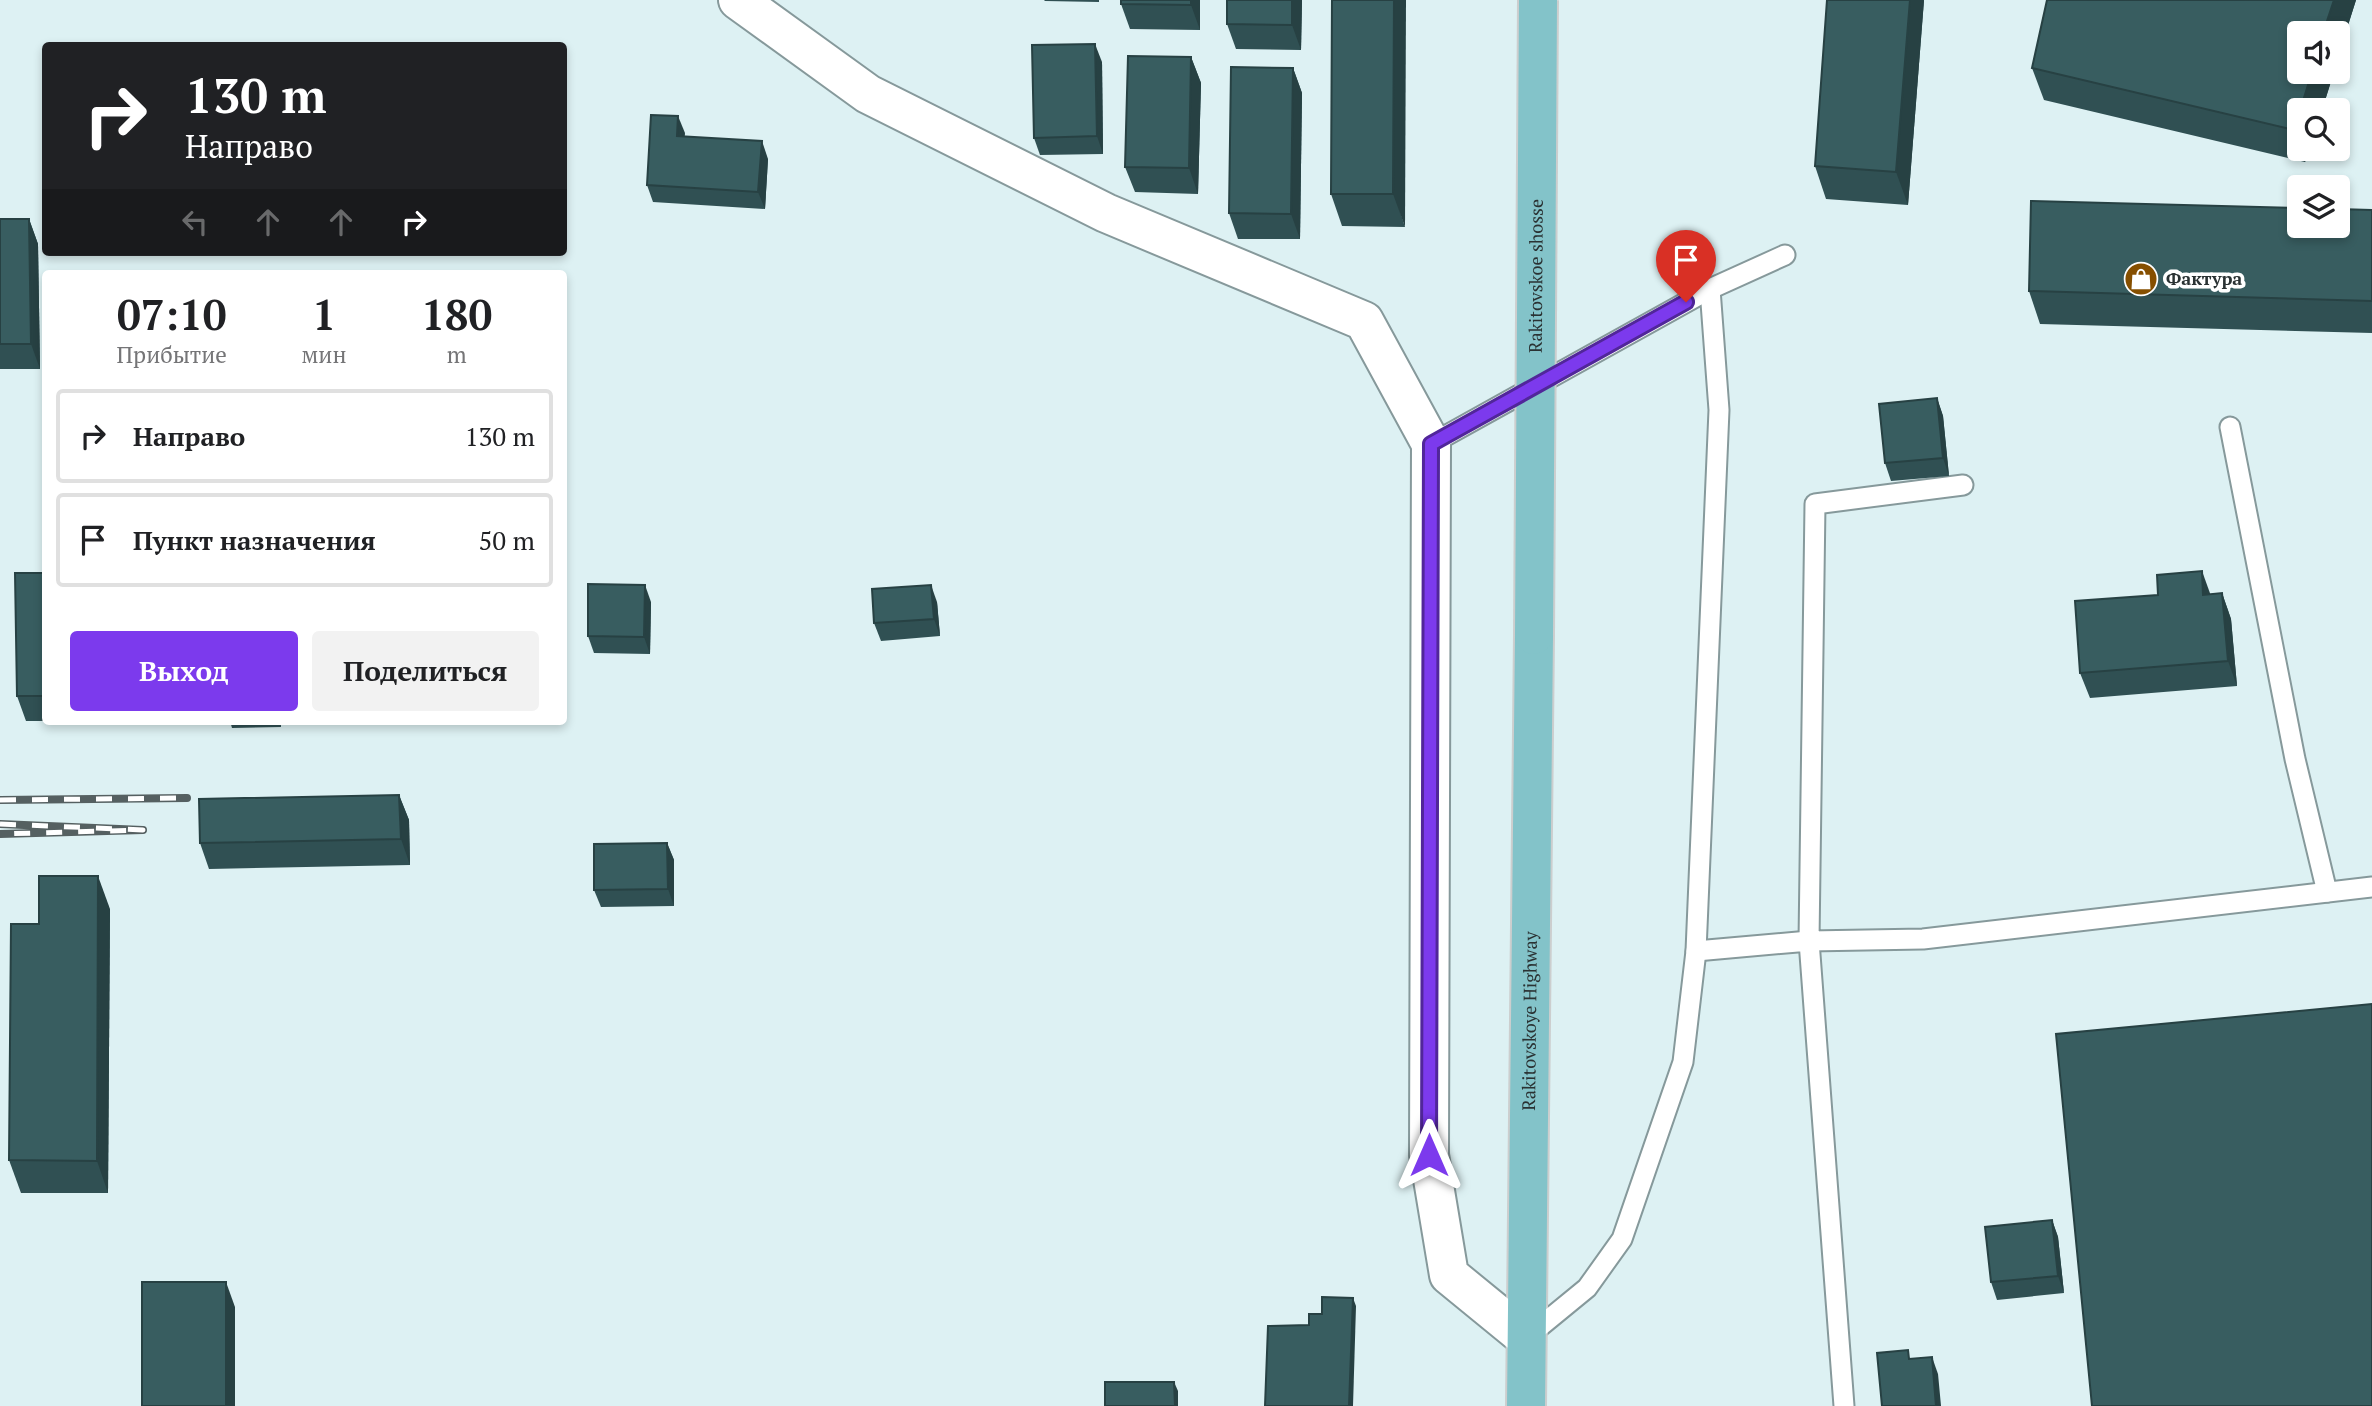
<!DOCTYPE html>
<html lang="ru">
<meta charset="utf-8">
<style>
:root{--surface:#fff;--page:#f2f2f2;--text:#202124;--muted:#757577;--line:#e0e0e0;--accent:#7c3aed}
body{margin:0;font-family:"PT Serif",serif;background:var(--page);color:var(--text);height:100vh;display:flex;flex-direction:column;font-size:26px;white-space:nowrap}
*{box-sizing:border-box;margin:0}
p{font-size:23px;color:var(--muted)}
.icon{flex:none;width:38px;height:38px;fill:none;stroke:currentColor;stroke-width:2;stroke-linecap:round;stroke-linejoin:round}
.map{position:relative;flex:1;overflow:hidden}
.details{position:absolute;left:42px;top:270px;width:525px;height:455px;display:flex;flex-direction:column;background:var(--surface);border-radius:7px;box-shadow:0 4px 10px #0003}
.details>*{flex:none}
.guide{position:absolute;left:42px;top:42px;width:525px;height:214px;border-radius:7px;box-shadow:0 4px 10px #0003;background:#202124;color:#fff;overflow:hidden}
.controls{position:absolute;left:2287px;top:21px;display:grid;gap:14px}
.controls a{display:grid;place-items:center;width:63px;height:63px;border-radius:7px;background:var(--surface);box-shadow:0 4px 10px #0003;font-size:35px}
.pin{position:absolute;display:grid;place-items:center;width:60px;height:60px;color:#fff;margin:-72px -30px;border-radius:50% 50% 50% 0;rotate:-45deg;box-shadow:0 0 7px #0007}
.pin .icon{rotate:45deg}
.me{position:absolute;width:77px;margin:-38px;rotate:0deg;stroke-linejoin:round;filter:drop-shadow(0 0 5px #0008)}
.turn{display:flex;align-items:center;gap:24px;height:147px;padding:0 28px;font-size:32px}
.turn .icon{width:91px;height:91px;stroke-width:2.5}
.turn b{display:block;font-size:49px;line-height:60px}
.lanes{display:flex;align-items:center;height:66px;padding:0 28px;background:#0003;justify-content:center;gap:35px;direction:ltr}
.lanes .off{opacity:.35}
.eta{display:flex;justify-content:space-evenly;align-items:center;height:119px;text-align:center}
.eta b{font-size:42px;font-weight:700;line-height:49px}
.action{display:flex;gap:14px;margin-top:auto;padding:14px 28px}
.action a{flex:1;height:80px;border-radius:7px;background:var(--accent);color:#fff;font-size:28px;font-weight:700;line-height:80px;text-align:center}
.action a+a{background:var(--page);color:var(--text)}
ul{padding:0;list-style:none}
li{display:flex;align-items:center;gap:21px;height:94px;margin:0 14px 10px;padding:0 14px;border:4px solid var(--line);border-radius:7px}
li div{flex:1}
li b{display:block;font-size:26px}
li em{font-style:normal}
.map>svg:first-child{display:block}
.lines{fill:none;stroke-linecap:round;stroke-linejoin:round}
.service-casing{stroke:#86999b;stroke-width:23}
.minor-casing{stroke:#86999b;stroke-width:42}
.primary-casing{stroke:#cccece;stroke-width:42}
.service{stroke:#fff;stroke-width:19}
.minor{stroke:#fff;stroke-width:38}
.primary{stroke:#83c3c9;stroke-width:38}
.rail-casing{stroke:#556061;stroke-width:8}
.rail{stroke:#fff;stroke-width:5;stroke-dasharray:16;stroke-linecap:butt}
.primary-bridge-casing{stroke:#cccece;stroke-width:42;stroke-linecap:butt}
.primary-bridge{stroke:#83c3c9;stroke-width:38}
.wall{fill:#305053}
.shaded-wall{fill:#274143}
.building{fill:#385d60;stroke:#274143;stroke-width:2}
.route-casing{stroke:#51269a;stroke-width:18}
.route{stroke:#7c3aed;stroke-width:12}
.labels{text-anchor:middle;stroke-width:7;stroke-linejoin:round;paint-order:stroke}
.street-label{font-size:18px;fill:#2a3233;stroke:#fff}
.poi-label{font-size:18px;font-weight:bold;fill:#2a3233;stroke:#fff;text-anchor:start}
</style>
<div class="map">
<svg width="2372" height="1406" viewBox="0 0 2372 1406">
<rect width="100%" height="100%" fill="#ddf1f3"/>
<g class="lines">
<defs>
<g id="service">
<path d="M2230,427L2295,759L2327,892"/>
<path d="M1431,444L1710,289L1785,255"/>
<path d="M1963,485L1815,504L1809,941L1923,939L2372,887"/>
<path d="M1696,951L1809,941L1844,1406"/>
<path d="M1526,1338L1587,1288L1622,1239L1683,1062L1696,951L1719,410L1710,289"/>
</g>
<path id="minor" d="M738,0L868,94L1106,213L1364,321L1431,444L1429,1155L1449,1275L1526,1338"/>
<g id="primary">
<path id="s1" d="M1526,1406L1534,635"/>
</g>
</defs>
<use href="#service" class="service-casing"/>
<use href="#minor" class="minor-casing"/>
<use href="#primary" class="primary-casing"/>
<use href="#service" class="service"/>
<use href="#minor" class="minor"/>
<use href="#primary" class="primary"/>
<defs>
<g id="rail">
<path d="M0,800L187,798"/>
<path d="M0,824L143,830L0,834"/>
</g>
</defs>
<use href="#rail" class="rail-casing"/>
<use href="#rail" class="rail"/>
<defs>
<g id="primary-bridge">
<path id="s2" d="M1534,635L1538,0"/>
</g>
</defs>
<use href="#primary-bridge" class="primary-bridge-casing"/>
<use href="#primary-bridge" class="primary-bridge"/>
</g>
<g class="wall">
<path d="M1044,0H1099V2L1045,1Z"/>
<path d="M1200,0V30L1130,29L1121,4Z"/>
<path d="M1302,0L1301,50L1236,49L1227,24Z"/>
<path d="M1332,0L1405,227L1342,226L1331,194Z"/>
<path d="M1924,0L1908,205L1826,199L1815,166Z"/>
<path d="M2047,0H2356L2338,57L2300,72H2334L2322,110H2300V149H2310L2305,162L2044,100L2032,68Z"/>
<path d="M1191,57L1201,83L1198,194L1135,192L1125,167Z"/>
<path d="M1102,62L1103,154L1040,155L1034,138Z"/>
<path d="M1293,68L1302,93L1300,239H1238L1229,213Z"/>
<path d="M685,133L684,136L768,159L765,209L653,202L647,185Z"/>
<path d="M2372,210V333L2040,324L2029,291Z"/>
<path d="M0,219H29L38,244L40,369H0Z"/>
<path d="M1937,398L1943,416L1949,476L1891,481L1885,463Z"/>
<path d="M46,573V721H51H26L17,696Z"/>
<path d="M2222,593L2231,619L2237,686L2090,698L2080,673L2210,594Z"/>
<path d="M651,602L650,654L594,653L588,636Z"/>
<path d="M937,602L940,636L881,641L874,623Z"/>
<path d="M230,721H281V727L232,728Z"/>
<path d="M399,795L409,820L410,865L209,869L200,843Z"/>
<path d="M667,843L674,860V906L601,907L594,890Z"/>
<path d="M110,909L108,1193H21L9,1160L39,924Z"/>
<path d="M2052,1220L2058,1237L2064,1293L1997,1300L1991,1282Z"/>
</g>
<g class="shaded-wall">
<path d="M1191,0H1200V30L1191,5Z"/>
<path d="M1292,0H1302L1301,50L1292,25Z"/>
<path d="M1394,0H1406L1405,227L1393,194Z"/>
<path d="M1910,0H1924L1908,205L1896,172Z"/>
<path d="M2334,0H2356L2338,57V33H2323Z"/>
<path d="M1095,44L1102,62L1103,154L1097,136Z"/>
<path d="M1191,57L1201,83L1198,194L1189,168Z"/>
<path d="M1293,68L1302,93L1300,239L1291,214Z"/>
<path d="M2312,72H2334L2322,110H2300Z"/>
<path d="M2300,111V146L2294,130Z"/>
<path d="M678,116L685,133L683,153L677,136Z"/>
<path d="M762,141L768,159L765,209L758,192Z"/>
<path d="M2300,149H2310L2305,162Z"/>
<path d="M29,219L38,244L40,369L31,344Z"/>
<path d="M1937,398L1943,416L1949,476L1943,458Z"/>
<path d="M2202,571L2211,596L2203,595Z"/>
<path d="M645,585L651,602L650,654L644,637Z"/>
<path d="M931,585L937,602L940,636L934,619Z"/>
<path d="M2222,593L2231,619L2237,686L2228,661Z"/>
<path d="M399,795L409,820L410,865L401,839Z"/>
<path d="M667,843L674,860V906L668,889Z"/>
<path d="M98,876L110,909L108,1193L97,1161Z"/>
<path d="M2052,1220L2058,1237L2064,1293L2058,1276Z"/>
<path d="M226,1282L235,1307V1406H226Z"/>
<path d="M1353,1298L1356,1306L1353,1406H1349Z"/>
<path d="M1932,1357L1938,1374L1941,1406H1936Z"/>
<path d="M1174,1382L1178,1391V1406H1175Z"/>
</g>
<g class="building">
<path d="M1121,0H1191V5L1121,4Z"/>
<path d="M1227,0H1292V25L1227,24Z"/>
<path d="M1332,0H1394L1393,194H1331Z"/>
<path d="M1827,0H1910L1896,172L1815,166Z"/>
<path d="M2047,0H2334L2323,33H2300V72H2312L2294,130L2032,68Z"/>
<path d="M1095,44L1097,136L1034,138L1032,45Z"/>
<path d="M1128,56L1191,57L1189,168L1125,167Z"/>
<path d="M1231,67L1293,68L1291,214L1229,213Z"/>
<path d="M651,115L678,116L677,136L762,141L758,192L647,185Z"/>
<path d="M2031,201L2300,208V226H2338V209L2372,210V301L2029,291Z"/>
<path d="M0,219H29L31,344H0Z"/>
<path d="M1937,398L1943,458L1885,463L1879,404Z"/>
<path d="M2202,571L2203,595L2222,593L2228,661L2080,673L2075,601L2158,595L2157,575Z"/>
<path d="M15,573H46V696H17Z"/>
<path d="M588,584L645,585L644,637L588,636Z"/>
<path d="M931,585L934,619L874,623L872,589Z"/>
<path d="M399,795L401,839L200,843L199,799Z"/>
<path d="M667,843L668,889L594,890V844Z"/>
<path d="M39,876H98L97,1161L9,1160L11,924H39Z"/>
<path d="M2372,1004V1406H2092L2056,1034Z"/>
<path d="M2052,1220L2058,1276L1991,1282L1985,1227Z"/>
<rect x="142" y="1282" width="84" height="124"/>
<path d="M1322,1297L1353,1298L1349,1406H1265L1268,1326L1309,1325V1314H1322Z"/>
<path d="M1908,1350L1909,1359L1932,1357L1936,1406H1882L1877,1353Z"/>
<path d="M1105,1382H1174L1175,1406H1105Z"/>
</g>
<g class="lines">
<defs>
<path id="route" d="M1429,1155L1431,444L1686,302"/>
</defs>
<use href="#route" class="route-casing"/>
<use href="#route" class="route"/>
</g>
<defs>
<symbol id="shop-disc" viewBox="-11 -11 22 22"><circle r="9.5" fill="#864f00" stroke="#fff"/><path d="M-5-2.5h2.3a2.7 3.5 0 0 1 5.4 0H5L5.5 6h-11ZM-1.5-2.5h3a1.5 2.3 0 0 0-3 0Z" fill="#fff"/></symbol>
</defs>
<g fill-rule="evenodd">
<use href="#shop-disc" x="2122" y="260" width="38" height="38"/>
</g>
<g class="labels">
<g class="street-label">
<text dy="6" stroke="none"><textPath href="#s2" startOffset="359">Rakitovskoe shosse</textPath></text>
<text dy="6" stroke="none"><textPath href="#s1" startOffset="385">Rakitovskoye Highway</textPath></text>
</g>
<g class="poi-label">
<text x="2166" y="285">Фактура</text>
</g>
</g>
</svg>
<div class="controls">
<a><svg class="icon" aria-label="sound" viewBox="0 0 24 24"><path d="M4 9h4l5-4v14l-5-4H4zM17 9q2 3 0 6"/></svg></a>
<a><svg class="icon" aria-label="search" viewBox="0 0 24 24"><circle cx="10" cy="10" r="6"/><path d="M15 15l6 6"/></svg></a>
<a><svg class="icon" aria-label="layers" viewBox="0 0 24 24"><path d="M12 4l9 5-9 5-9-5zM3 14l9 5 9-5"/></svg></a>
</div>
<div class="pin" style="left:1686px;top:302px;background:#d93025"><svg class="icon" aria-label="arrive" viewBox="0 0 24 24"><path d="M6 21V4h12l-3 4 3 4H6"/></svg></div>
<svg class="me" style="left:1429px;top:1155px" viewBox="-20 -20 40 40"><path d="M0-17L14 15 0 8-14 15z" fill="#7c3aed" stroke="#fff" stroke-width="4"/></svg>
<div class="guide">
<div class="turn"><svg class="icon" aria-label="right" viewBox="0 0 24 24"><path d="M7 20v-9h11M14 6l5 5-5 5"/></svg><div><b>130 m</b>Направо</div></div>
<div class="lanes"><svg class="icon off" aria-label="left" viewBox="0 0 24 24"><path d="M17 20v-9H6M10 6l-5 5 5 5"/></svg><svg class="icon off" aria-label="ahead" viewBox="0 0 24 24"><path d="M12 20V5M6 11l6-6 6 6"/></svg><svg class="icon off" aria-label="ahead" viewBox="0 0 24 24"><path d="M12 20V5M6 11l6-6 6 6"/></svg><svg class="icon" aria-label="right" viewBox="0 0 24 24"><path d="M7 20v-9h11M14 6l5 5-5 5"/></svg></div>
</div>
<section class="details">
<div class="eta">
<div><b>07:10</b><p>Прибытие</p></div>
<div><b>1</b><p>мин</p></div>
<div><b>180</b><p>m</p></div>
</div>
<ul>
<li><svg class="icon" aria-label="right" viewBox="0 0 24 24"><path d="M7 20v-9h11M14 6l5 5-5 5"/></svg><div><b>Направо</b></div><em>130 m</em></li>
<li><svg class="icon" aria-label="arrive" viewBox="0 0 24 24"><path d="M6 21V4h12l-3 4 3 4H6"/></svg><div><b>Пункт назначения</b></div><em>50 m</em></li>
</ul>
<div class="action"><a>Выход</a><a>Поделиться</a></div>
</section>
</div>
